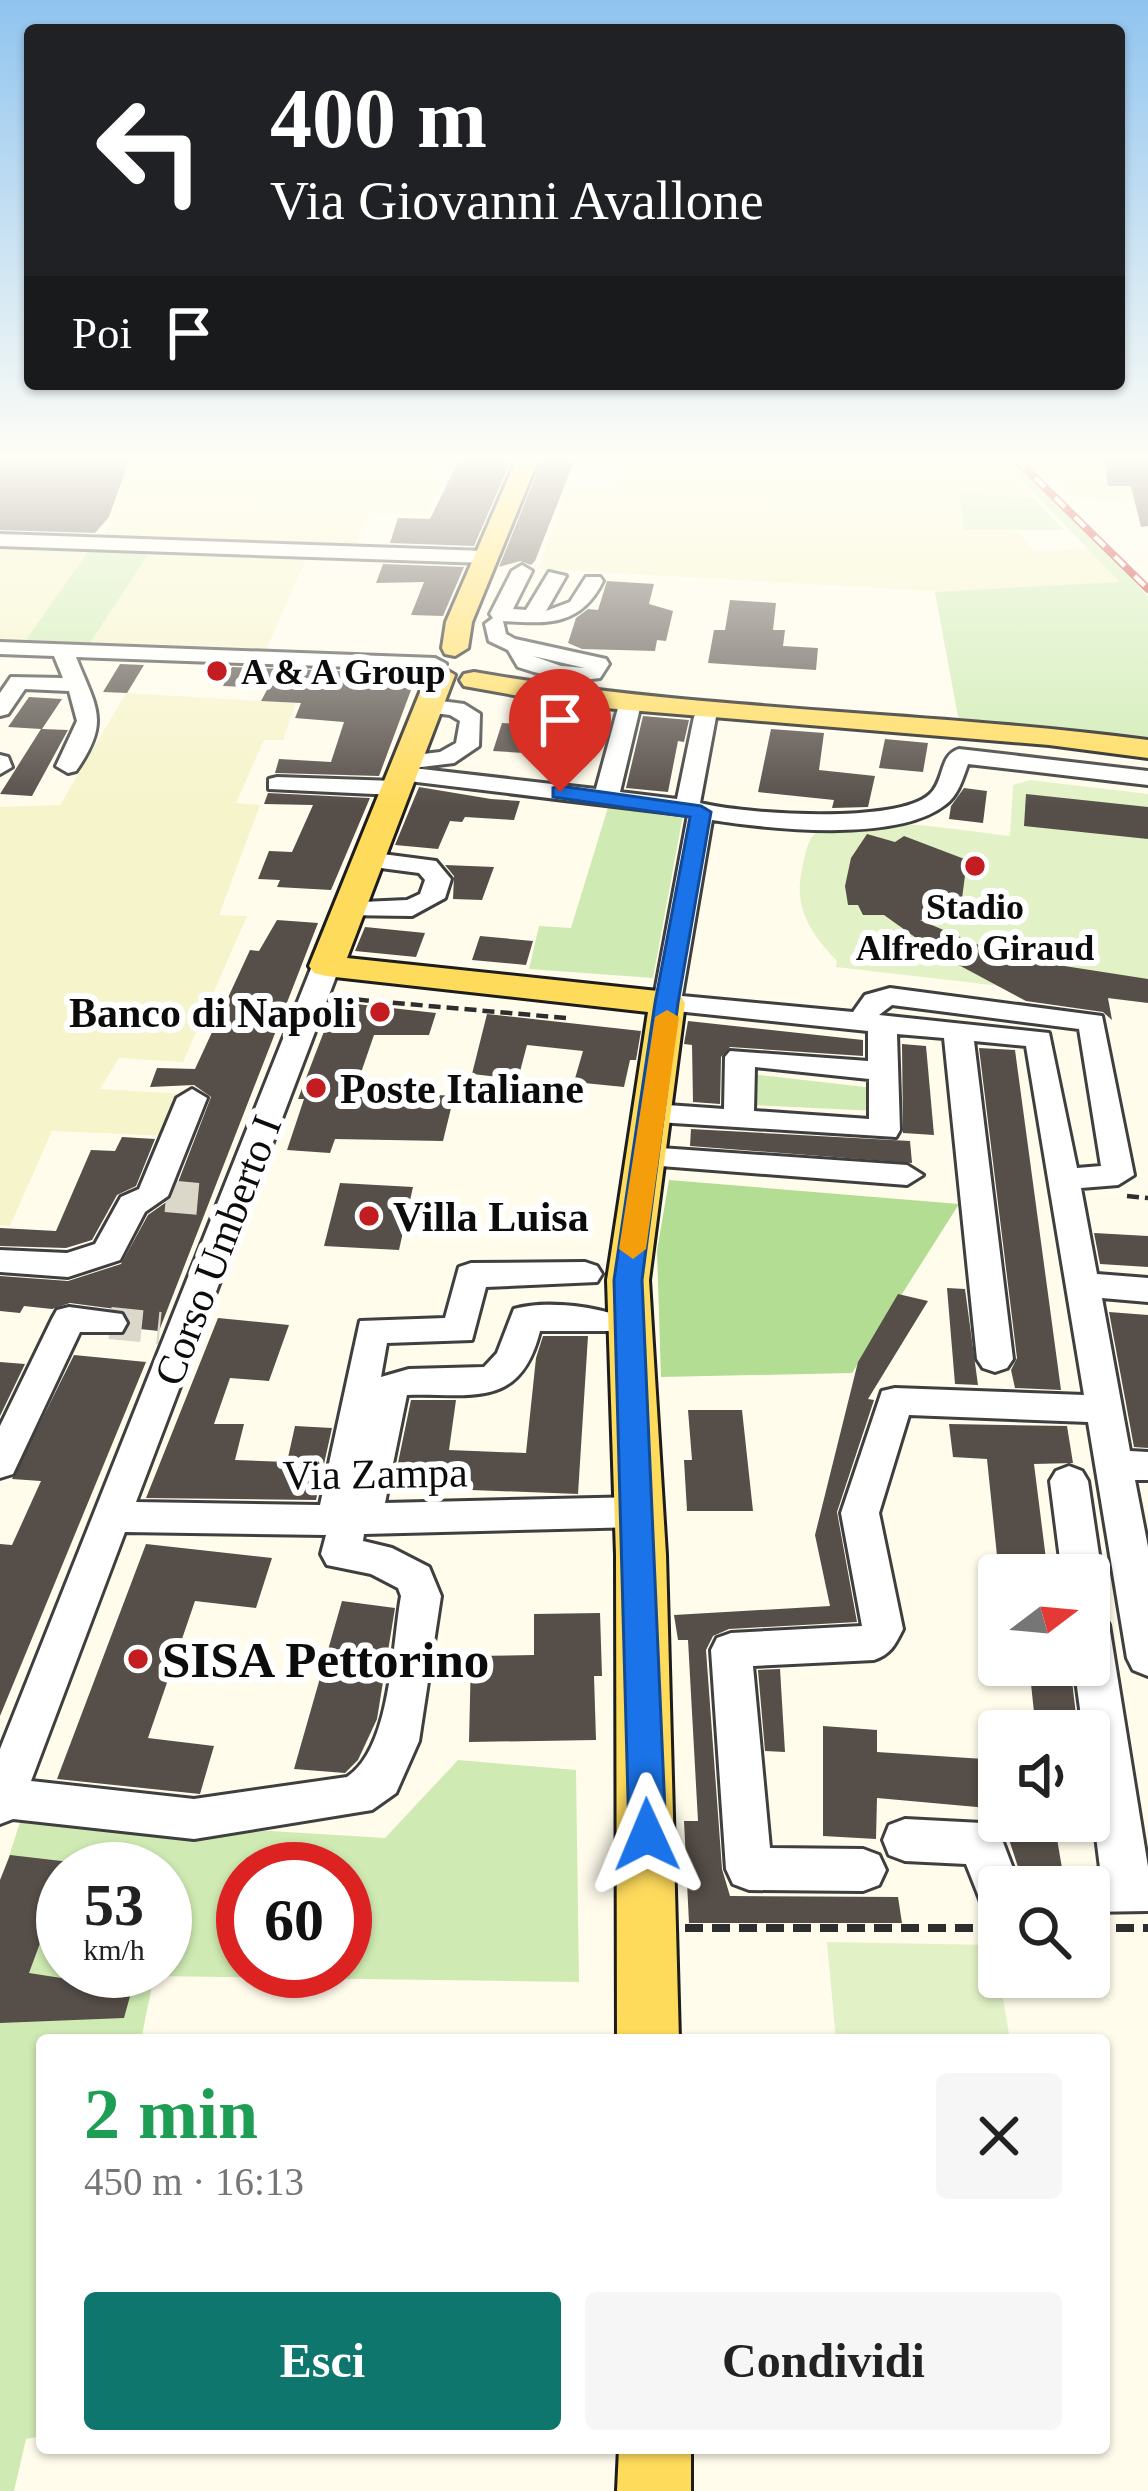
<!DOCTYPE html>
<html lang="it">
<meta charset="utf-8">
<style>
:root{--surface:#fff;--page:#f6f6f6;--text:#222;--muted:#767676;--accent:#0f766e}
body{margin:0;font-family:Georgia,serif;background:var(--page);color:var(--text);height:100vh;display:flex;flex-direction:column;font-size:45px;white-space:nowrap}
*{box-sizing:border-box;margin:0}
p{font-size:39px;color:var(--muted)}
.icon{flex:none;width:66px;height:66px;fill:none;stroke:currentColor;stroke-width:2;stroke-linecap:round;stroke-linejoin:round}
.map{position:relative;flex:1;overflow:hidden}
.panel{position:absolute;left:36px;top:2034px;width:1074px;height:420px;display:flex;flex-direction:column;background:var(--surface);border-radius:12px;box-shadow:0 3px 9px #0004}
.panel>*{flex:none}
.banner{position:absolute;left:24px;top:24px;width:1101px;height:366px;border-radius:12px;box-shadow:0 3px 9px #0004;background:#202124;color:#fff;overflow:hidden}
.needle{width:78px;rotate:74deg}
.tools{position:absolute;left:978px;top:1554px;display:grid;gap:24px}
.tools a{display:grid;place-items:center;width:132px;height:132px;border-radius:12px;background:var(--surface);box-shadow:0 3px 9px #0004;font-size:60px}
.speed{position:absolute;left:36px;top:1842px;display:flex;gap:24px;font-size:60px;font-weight:700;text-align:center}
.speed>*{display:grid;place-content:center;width:156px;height:156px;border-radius:50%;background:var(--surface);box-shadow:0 3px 9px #0004;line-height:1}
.speed small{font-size:30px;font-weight:400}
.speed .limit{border:18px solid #d22;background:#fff;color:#111}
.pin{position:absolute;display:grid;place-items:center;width:102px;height:102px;color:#fff;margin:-123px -51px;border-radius:50% 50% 50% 0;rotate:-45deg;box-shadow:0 0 12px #0007}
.pin .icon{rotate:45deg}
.me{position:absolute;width:132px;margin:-66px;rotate:359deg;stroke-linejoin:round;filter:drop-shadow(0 0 9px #0008)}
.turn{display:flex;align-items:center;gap:42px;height:252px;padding:0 48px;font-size:54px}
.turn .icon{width:156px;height:156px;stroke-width:2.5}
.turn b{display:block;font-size:84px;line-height:102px}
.then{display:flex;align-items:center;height:114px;padding:0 48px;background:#0003;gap:24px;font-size:45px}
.round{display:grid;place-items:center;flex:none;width:126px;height:126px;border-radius:12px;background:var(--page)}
.head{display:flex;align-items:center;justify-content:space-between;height:204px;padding:0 48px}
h1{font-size:72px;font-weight:700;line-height:90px;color:#1e9e55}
.action{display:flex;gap:24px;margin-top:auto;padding:24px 48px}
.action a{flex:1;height:138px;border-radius:12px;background:var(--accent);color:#fff;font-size:48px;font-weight:700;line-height:138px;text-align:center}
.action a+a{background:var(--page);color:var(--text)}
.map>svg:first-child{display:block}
.farmland{fill:#f6f4ca}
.green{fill:#cfebb3;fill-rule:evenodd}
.forest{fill:#b2dd92}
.pitch{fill:#e2f2c6}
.building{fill:#564e48}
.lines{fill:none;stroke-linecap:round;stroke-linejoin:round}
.minor-tunnel{stroke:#dbd8ca;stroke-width:32;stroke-dasharray:32 16;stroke-linecap:butt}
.minor-casing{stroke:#3f3f3f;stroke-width:6}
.major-casing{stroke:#1d1d1d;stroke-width:6}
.path-far2{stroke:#2e2e2e;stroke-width:3;stroke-dasharray:8 3;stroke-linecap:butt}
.path-far1{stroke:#2e2e2e;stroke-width:4.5;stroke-dasharray:12 6;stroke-linecap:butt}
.path{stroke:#2e2e2e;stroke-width:8;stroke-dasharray:18 9;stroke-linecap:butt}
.minor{fill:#fff;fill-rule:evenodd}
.major{fill:#ffdb5c;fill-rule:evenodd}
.rail-casing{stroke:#c41d21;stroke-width:8}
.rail{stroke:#fff;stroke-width:4.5;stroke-dasharray:14;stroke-linecap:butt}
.route{fill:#1a73e8;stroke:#114b97;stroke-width:3}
.slow{fill:#f59e0b}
.poi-dot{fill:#c41d21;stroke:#fff;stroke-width:4.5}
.labels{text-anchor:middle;stroke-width:12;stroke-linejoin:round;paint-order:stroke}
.far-poi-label{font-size:36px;font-weight:bold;fill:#0c0c0c;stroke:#fff;text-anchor:start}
.poi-label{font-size:42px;font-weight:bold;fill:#0c0c0c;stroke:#fff;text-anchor:start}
.street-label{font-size:42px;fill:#0c0c0c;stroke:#fff}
.near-poi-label{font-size:51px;font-weight:bold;fill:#0c0c0c;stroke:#fff;text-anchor:start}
</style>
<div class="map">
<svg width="1148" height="2491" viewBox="0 0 1148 2491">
<rect width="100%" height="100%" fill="#fffcec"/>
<g class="farmland">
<path d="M297,458H424L426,476H449L424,515L369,513L352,552L102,543L129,465Z"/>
<path d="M627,458H995L1033,498L960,494L964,529L1018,531L1033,551L1089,548L1121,582L969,593L538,569L569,485L615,487Z"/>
<path d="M1031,458H1102L1104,464L1117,465L1148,503L1073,498Z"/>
<path d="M0,541L93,545L23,644L0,643Z"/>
<path d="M153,547L309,553L265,652L88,646Z"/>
<path d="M126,693L296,703L283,740H264L236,803L260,805L219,915L247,916L183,1062L119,1058L100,1089L185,1094L167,1136L52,1131L10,1226L0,1225V807L60,805Z"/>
</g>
<g class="green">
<path d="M1000,458C1027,460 1122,569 1148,596V737L959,722L935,592L1120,582Z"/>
<path d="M960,494L1033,498L1064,530H963Z"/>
<path d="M93,545L153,547L88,646L23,644Z"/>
<path d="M610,801L679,810L683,815L653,978L529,969L539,926L571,928Z"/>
<path d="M751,1074L874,1088L876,1111L751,1105Z"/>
<path d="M458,1760L576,1770L579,1982L154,1976L141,2040H42V2436L26,2439L14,2491H0V1884L22,1816L385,1838ZM63,1869H165V1971H63ZM243,1869H345V1971H243Z"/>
</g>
<path class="forest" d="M669,1180L959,1204L852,1373L661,1377L657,1251Z"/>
<g class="pitch">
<path d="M1030,780L1148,794V1003L836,967L837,961C811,934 793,907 802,870C805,856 807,835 821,829C859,813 966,831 1010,836L1013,785Z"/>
<path d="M827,1942L994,1945L1010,2040H836Z"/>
</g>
<g class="building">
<path d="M0,458H130L109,517L95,533L0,530Z"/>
<path d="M460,458H512L474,546L390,543L398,518L430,519Z"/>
<path d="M543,458L575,459L535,561L531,565L520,561L499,567Z"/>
<path d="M1104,458H1148V526L1141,527L1131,486H1108Z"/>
<path d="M383,564L464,567L443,616L411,615L424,582L376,583Z"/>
<path d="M607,581L654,584L649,604L673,611L666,641L657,640L655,651L582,649L568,643L576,618L588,609L598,610Z"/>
<path d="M730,600L776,603L773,630H785L783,646L818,648L816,670L708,663L714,630H725Z"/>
<path d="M120,664L144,665L127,693L103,692Z"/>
<path d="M232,667L417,674L379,776L275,773L279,759L331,762L344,722L295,718L301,703L261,701L268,688L223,686Z"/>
<path d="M29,697L62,699L42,729L68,730L32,796L0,794L41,729L8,727Z"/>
<path d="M643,716L689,720L684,742L678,741L668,792L626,788Z"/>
<path d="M502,723L562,726L555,755L493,751Z"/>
<path d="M771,729L824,733L819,770L875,776L868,807L832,808L834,800L758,792Z"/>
<path d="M885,739L928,743L923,772L879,768Z"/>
<path d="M419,787L491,799L520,801L514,820L465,817L462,822L450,821L438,849L395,845Z"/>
<path d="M964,788L987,791L983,823L949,819L951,806Z"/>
<path d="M268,793L370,798L331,890L277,887L280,880L258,879L269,851L292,852L313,805L264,804Z"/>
<path d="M1026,794L1148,807V839L1024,826Z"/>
<path d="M867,834L895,842L904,836L967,860L960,914L920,920L1007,957L1148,979V1003L1108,998L1112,1020L1103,1012L1026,1001L940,955L884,915H863L858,905H848L845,886L851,858Z"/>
<path d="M445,865L494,867L482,900L453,899L454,876Z"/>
<path d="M277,920L318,923L159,1331L130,1328L131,1321L123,1310L70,1303L52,1309L24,1306L20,1313L0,1311V1276L68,1281L121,1264L148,1215L172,1198L211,1097L194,1085L150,1087L157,1068L195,1069L250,950L259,951Z"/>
<path d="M365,927L425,933L416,957L355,951Z"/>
<path d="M480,936L533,941L526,965L472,960Z"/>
<path d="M347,1003L436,1013L429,1035H374L355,1090L454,1096L443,1141L335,1139L330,1153L287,1150L304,1099H298L333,1008L345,1009Z"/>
<path d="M487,1014L641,1031L636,1060H630L624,1087L574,1082L583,1051L527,1045L518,1079L472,1074Z"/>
<path d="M688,1021L863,1040V1056L730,1047L721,1057L720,1104L693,1102L692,1045L684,1044Z"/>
<path d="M902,1044L926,1046L934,1135L903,1133Z"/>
<path d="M979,1048L1015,1050L1061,1390L1015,1388L1011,1370L1017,1358Z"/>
<path d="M691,1129L910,1141L912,1163L690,1146Z"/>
<path d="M122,1137L155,1139L136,1186L117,1195L92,1240L66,1248L0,1246V1228L56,1231L91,1150L115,1151Z"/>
<path d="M340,1183L413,1187L399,1250L324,1246Z"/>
<path d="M1094,1233L1148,1236V1267L1100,1264Z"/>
<path d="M947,1288L965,1289L978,1385L955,1384Z"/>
<path d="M898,1294L928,1301L868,1399L874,1400L837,1512L857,1622L729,1629L713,1636L706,1650L722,1869L730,1896L898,1897L902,1923H689L684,1821H698L688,1640H678L674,1615L830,1606L815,1535L858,1362Z"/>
<path d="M1109,1312L1148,1315V1448L1134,1447Z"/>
<path d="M218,1318L289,1325L269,1381L230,1378L214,1424H244L235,1460L287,1462L295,1426L332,1428L316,1500L146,1498Z"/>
<path d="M543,1336H588L578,1494L393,1487L411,1400H456L449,1450L526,1453L536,1358Z"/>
<path d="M74,1355L146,1362L0,1716V1544L12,1545L41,1481L12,1479Z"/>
<path d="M0,1362L25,1364L0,1416Z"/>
<path d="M688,1410H742L753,1511H687L684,1460H692Z"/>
<path d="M949,1424L1067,1426L1073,1463L1034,1464L1048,1575H999L987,1459L953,1457Z"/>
<path d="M146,1544L272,1558L256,1608L195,1601L148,1738L214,1746L200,1794L57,1779Z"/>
<path d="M342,1601L395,1608L377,1719L358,1760L345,1773L294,1769Z"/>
<path d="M600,1613L602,1676H594L596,1740L469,1742L471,1656L534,1655V1614Z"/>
<path d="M1029,1665H1070L1078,1731H1036Z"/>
<path d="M780,1669L785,1752L765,1751L758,1670Z"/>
<path d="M823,1726L877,1730V1752L999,1760V1809L877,1798L876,1839L823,1836Z"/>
<path d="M1003,1821H1054L1063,1874L1020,1873Z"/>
<path d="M10,1855L70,1862L63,1869V1881L29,1973L132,1989L124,2018L0,2023V1880Z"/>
</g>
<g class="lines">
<g class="minor-tunnel">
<path d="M166,1196L211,1200"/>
<path d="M110,1323L160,1328"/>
</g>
<defs>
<g id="minor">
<path d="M0,534L485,551L495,557L485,563L0,546Z"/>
<path d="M522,565L532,571L513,609L526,610L549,572L566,576L546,611L570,602L586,577H600L603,581C581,626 548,624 503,621L506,634L515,639L606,659L609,664L600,678L575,681L534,672L518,667L508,650L489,641L485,624L493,618L490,614L512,571ZM533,656L585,668L561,666Z"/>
<path d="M0,642L435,658L446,664L435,670L76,657C96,708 111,721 76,771L68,773L56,766L77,721L69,691L25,689L8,714L0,716V693L11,677L63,678L54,656L0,654Z"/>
<path d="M426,699L464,704L480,714L479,746L454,763L413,768L596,789L618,708L621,703H637L640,708L620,792L677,799L694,717L697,712H713L716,717L700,803C743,814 897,825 930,794C945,780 939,755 959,749L1148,771V785L968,764C963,778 958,796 945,805C897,843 770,829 712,820L682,996L853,1012L865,995L890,988L1102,1016L1134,1175L1118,1185L1081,1188L1097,1274L1148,1278V1302L1102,1298L1130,1451L1148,1452V1480H1135L1148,1547V1676L1133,1670L1127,1658L1088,1422L909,1415L879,1513L903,1629C895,1645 891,1654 874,1660L753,1666L770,1848L863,1849L879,1855L886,1870L879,1885L863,1891L749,1890L733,1884L726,1869L711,1650L717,1638L731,1633L862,1626L841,1513L882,1391L895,1388L1084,1395L1026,1046L974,1041L1013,1359L1007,1368L995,1372L983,1368L977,1359L944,1038L897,1034L900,1130L896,1137L642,1121L638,1114L653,1104L724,1109L725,1057L730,1051L868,1061V1031L657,1009L653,1003L688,815L392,779L388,774L399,767L395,762L399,757L440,752L456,743L460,721L450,715L418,711V701ZM892,1005L1079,1029L1101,1166L1077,1168L1049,1033L879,1015ZM755,1067L869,1079V1119L754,1111Z"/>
<path d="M0,755L8,757L12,767L0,774Z"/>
<path d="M277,777L395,781L407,788L395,795L269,789V779Z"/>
<path d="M367,852L436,861L451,879L445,898L412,916L340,915L336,909L340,903L407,900L420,894L425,880L419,873L358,865L354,860L358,855Z"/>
<path d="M326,958L340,966L136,1502L320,1505L360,1321L445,1318L459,1267L471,1263L585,1262L597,1266L602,1274L597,1282L486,1287L472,1340L387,1343L381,1377L409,1369L484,1367L497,1353L514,1309C541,1301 583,1305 610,1313L615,1322L610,1331H540C520,1410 472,1393 407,1395L385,1503L639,1497L653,1501L658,1512L653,1523L639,1527L364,1534L363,1541L392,1548L429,1567L441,1596L419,1741L396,1793L372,1810L194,1839L13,1819L0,1824V1749L312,966ZM125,1532L326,1535L321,1554L327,1565L371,1574L398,1588L401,1596C392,1647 391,1748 347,1777L194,1799L31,1781Z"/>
<path d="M192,1089L207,1098L168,1196L145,1212L120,1260L68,1277L0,1272V1250L67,1253L95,1244L121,1197L139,1189L177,1098Z"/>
<path d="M646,1147L907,1165L923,1175L907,1185L635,1164L630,1157Z"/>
<path d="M69,1307L122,1314L127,1323L122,1332H80L13,1474L0,1478V1426L52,1319L57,1310Z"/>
<path d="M1069,1466L1082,1471L1088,1481L1102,1575L1089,1589V1575H1062L1050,1481L1056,1471Z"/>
<path d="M1089,1608L1103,1613L1109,1625L1148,1867V1911L1089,1912V1887H1067L1073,1875L1100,1868L1089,1780V1731H1083L1074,1665H1089Z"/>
<path d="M905,1819L982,1823L998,1829L1020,1887H999V1914L983,1907L966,1864L905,1861L889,1855L883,1840L889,1825Z"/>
</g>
<g id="major">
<path d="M517,458H539L472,622L468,648L455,656L445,654L442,648L446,622Z"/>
<path d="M441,667L455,675L347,958L667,992L680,995L685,1003L649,1280L666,1555L679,2040H617L616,1555L607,1280L648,1012L326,976L314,973L309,966L427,675Z"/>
<path d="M474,672C696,711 924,711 1148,740V758L1049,745L569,705L464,686L460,680L464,674Z"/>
<path d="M619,2448H691V2491H617Z"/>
</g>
</defs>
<use href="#minor" class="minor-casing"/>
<use href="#major" class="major-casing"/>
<path class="path-far2" d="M339,998L368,1001"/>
<g class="path-far1">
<path d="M339,998L566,1018"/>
<path d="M1127,1196L1148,1198"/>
</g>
<g class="path">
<path d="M685,1928H998"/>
<path d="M1089,1928H1148"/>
</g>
<use href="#minor" class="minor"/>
<use href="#major" class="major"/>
<defs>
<path id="rail" d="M1015,458L1148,589"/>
</defs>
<use href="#rail" class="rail-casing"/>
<use href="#rail" class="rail"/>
</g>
<linearGradient id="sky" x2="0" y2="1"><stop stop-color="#90c4ef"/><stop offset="0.57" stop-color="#fffef6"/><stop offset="1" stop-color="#fffef6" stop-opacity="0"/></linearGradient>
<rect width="1148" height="807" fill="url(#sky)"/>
<path class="route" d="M560,786L701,806L711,812L678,1003L642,1280L666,1835L660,1847L647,1852L634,1847L629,1835L614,1280L655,1003L690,817L553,797V788Z"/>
<path class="slow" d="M667,1010L679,1017L646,1249L633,1259L619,1249L655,1017Z"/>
<g class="poi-dot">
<circle cx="217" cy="671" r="12"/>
<circle cx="975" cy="866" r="12"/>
<circle cx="380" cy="1012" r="12"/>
<circle cx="316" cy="1088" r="12"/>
<circle cx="369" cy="1216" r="12"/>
<circle cx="138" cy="1659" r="12"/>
</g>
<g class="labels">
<g class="far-poi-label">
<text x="241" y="684">A &amp; A Group</text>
<text x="975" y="919" text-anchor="middle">Stadio<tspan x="975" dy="41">Alfredo Giraud</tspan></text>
</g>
<g class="poi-label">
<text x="356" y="1027" text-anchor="end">Banco di Napoli</text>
<text x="340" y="1103">Poste Italiane</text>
<text x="393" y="1231">Villa Luisa</text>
</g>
<g class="street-label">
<text transform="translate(217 1250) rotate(-69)" y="15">Corso Umberto I</text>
<text transform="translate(375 1473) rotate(-1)" y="15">Via Zampa</text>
</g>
<g class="near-poi-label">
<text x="162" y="1677">SISA Pettorino</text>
</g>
</g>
</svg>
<div class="tools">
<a><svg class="needle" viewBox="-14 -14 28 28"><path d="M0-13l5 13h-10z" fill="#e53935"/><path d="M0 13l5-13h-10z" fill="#767676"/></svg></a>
<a><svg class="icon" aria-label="sound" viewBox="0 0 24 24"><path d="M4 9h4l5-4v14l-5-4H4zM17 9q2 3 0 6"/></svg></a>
<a><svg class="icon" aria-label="search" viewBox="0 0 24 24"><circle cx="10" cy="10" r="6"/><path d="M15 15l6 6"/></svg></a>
</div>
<div class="speed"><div>53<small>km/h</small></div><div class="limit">60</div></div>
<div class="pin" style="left:560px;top:792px;background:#d93025"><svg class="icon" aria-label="arrive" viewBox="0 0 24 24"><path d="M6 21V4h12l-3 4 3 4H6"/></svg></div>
<svg class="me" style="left:647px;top:1835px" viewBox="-20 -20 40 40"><path d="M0-17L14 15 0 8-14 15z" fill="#1a73e8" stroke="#fff" stroke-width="4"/></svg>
<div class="banner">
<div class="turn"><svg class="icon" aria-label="left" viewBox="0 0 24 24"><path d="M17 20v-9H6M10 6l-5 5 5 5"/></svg><div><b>400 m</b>Via Giovanni Avallone</div></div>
<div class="then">Poi<svg class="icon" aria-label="arrive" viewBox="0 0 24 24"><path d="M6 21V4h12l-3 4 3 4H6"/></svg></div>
</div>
<section class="panel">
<div class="head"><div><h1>2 min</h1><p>450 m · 16:13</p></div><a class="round"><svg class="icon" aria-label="close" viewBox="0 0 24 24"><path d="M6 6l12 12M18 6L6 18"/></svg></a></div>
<div class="action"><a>Esci</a><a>Condividi</a></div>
</section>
</div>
